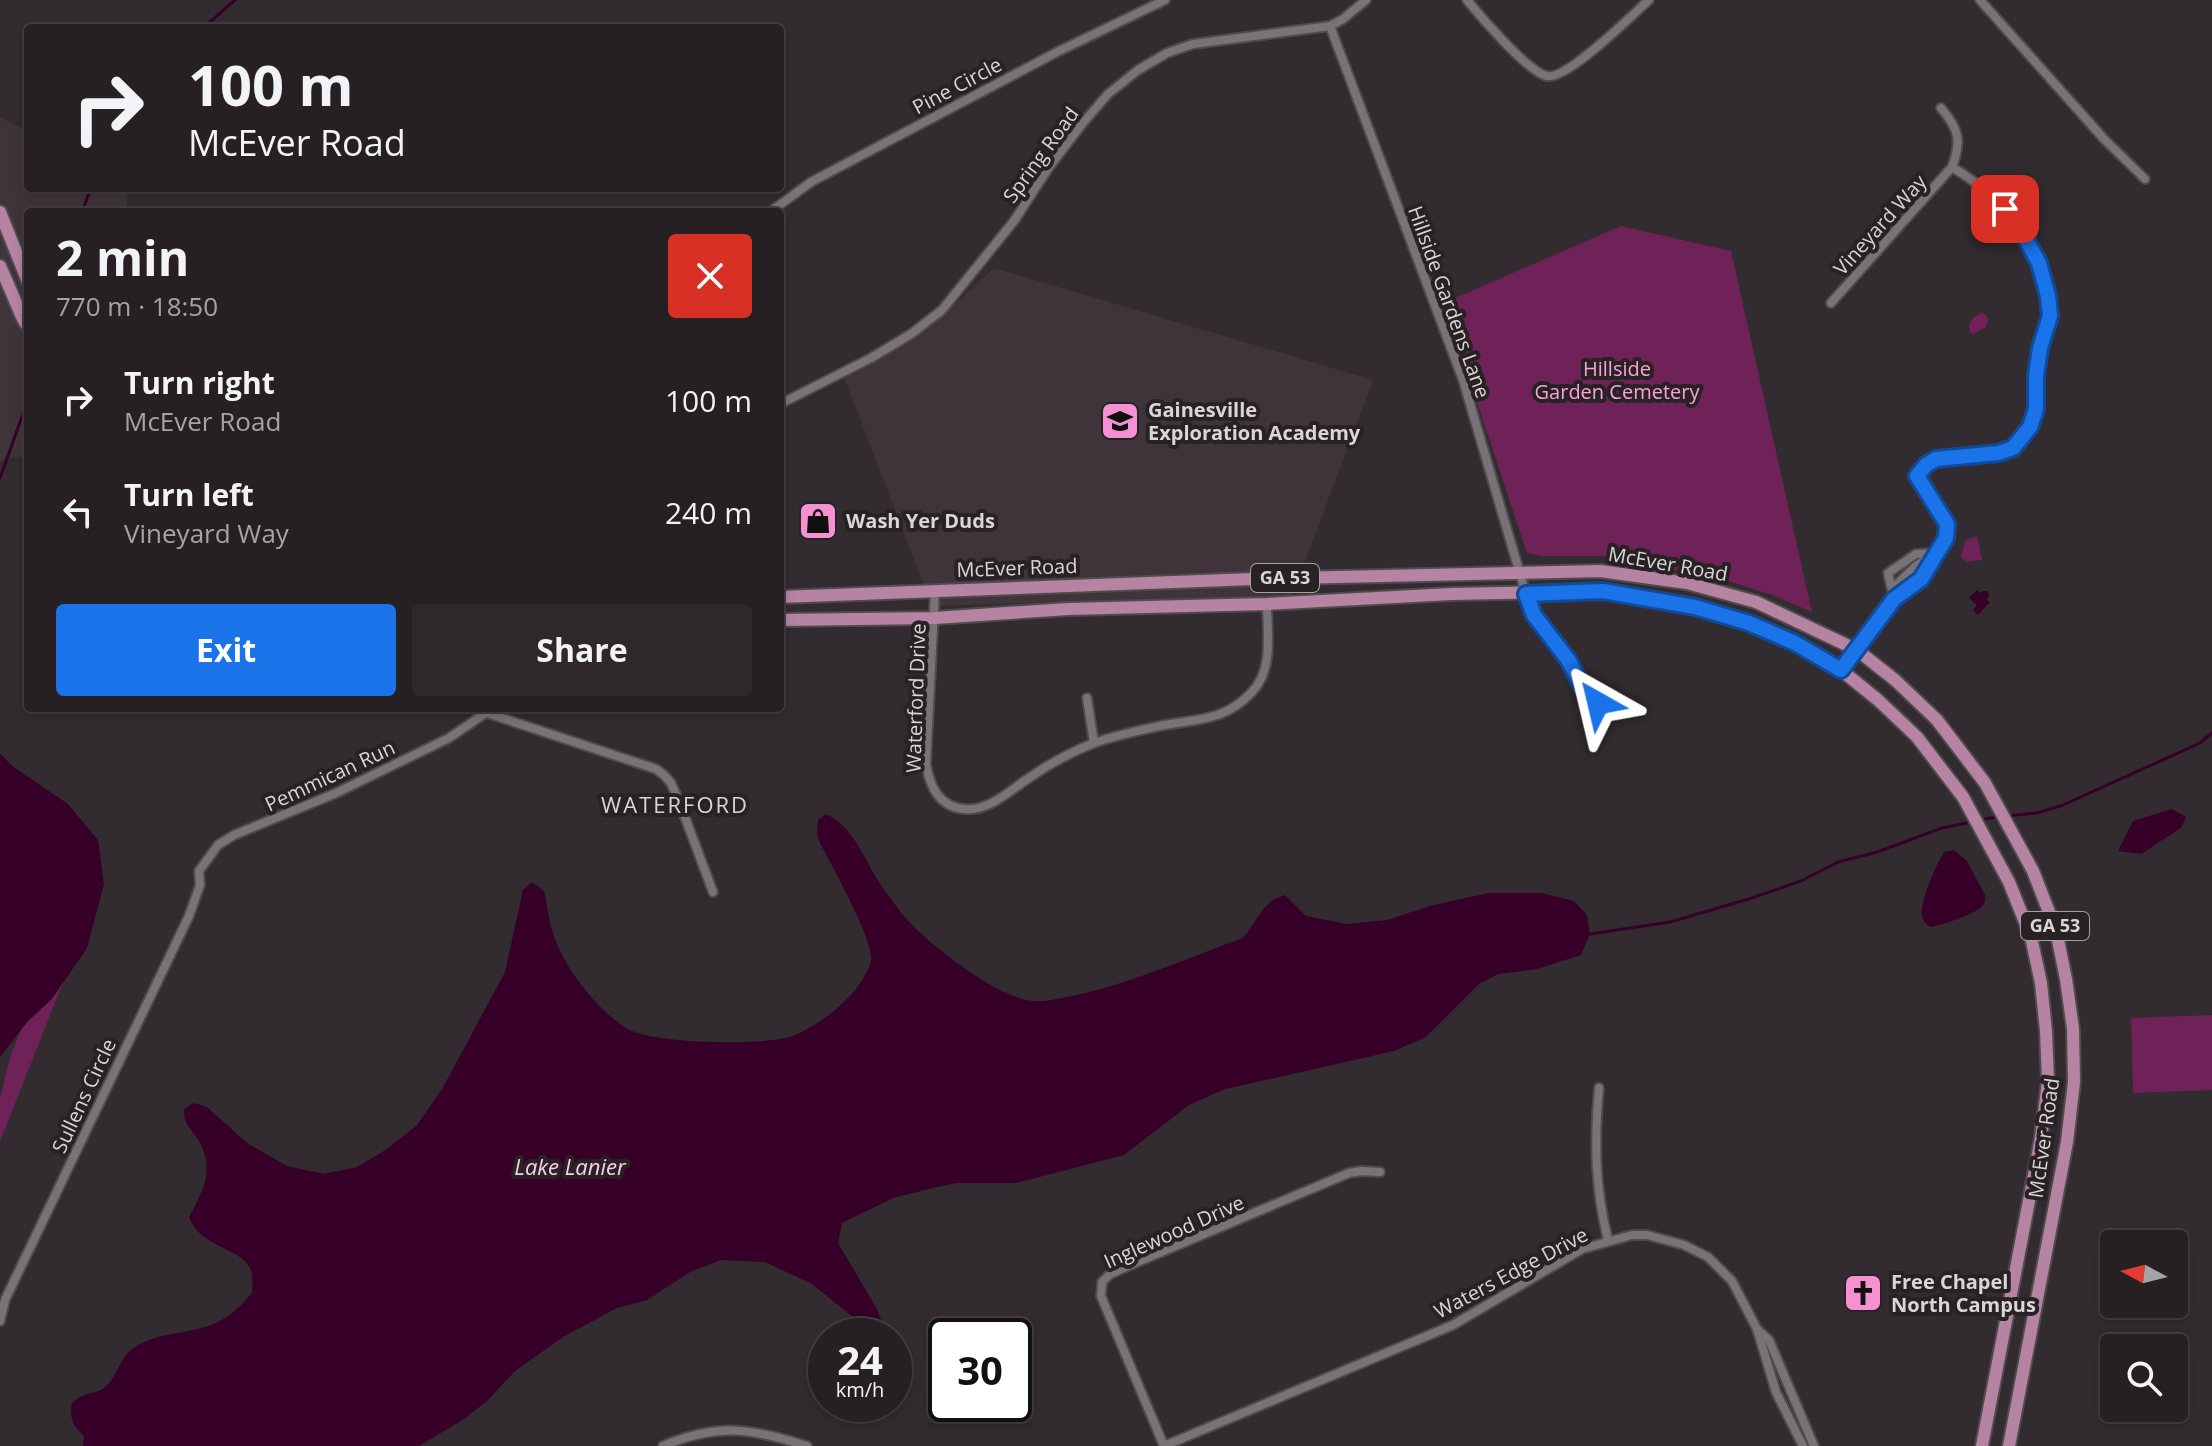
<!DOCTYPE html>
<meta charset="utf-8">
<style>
:root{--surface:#262023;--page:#2e282b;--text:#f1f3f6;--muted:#a4a3a6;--line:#423e41;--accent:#1a73e8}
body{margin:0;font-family:"Open Sans",sans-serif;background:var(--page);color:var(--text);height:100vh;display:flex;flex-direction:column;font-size:30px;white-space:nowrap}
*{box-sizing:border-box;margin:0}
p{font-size:26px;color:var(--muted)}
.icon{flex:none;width:44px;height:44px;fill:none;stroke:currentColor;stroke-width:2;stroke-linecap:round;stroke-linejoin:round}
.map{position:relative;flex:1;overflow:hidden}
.side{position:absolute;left:24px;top:208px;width:760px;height:504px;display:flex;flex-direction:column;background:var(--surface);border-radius:8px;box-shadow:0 4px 12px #0003,0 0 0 2px var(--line)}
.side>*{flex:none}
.guide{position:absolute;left:24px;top:24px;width:760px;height:168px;border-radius:8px;box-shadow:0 4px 12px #0003,0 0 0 2px var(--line);background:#262023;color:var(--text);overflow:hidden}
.needle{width:52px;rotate:277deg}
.buttons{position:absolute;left:2100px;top:1230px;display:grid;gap:16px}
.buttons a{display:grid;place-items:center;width:88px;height:88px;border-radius:8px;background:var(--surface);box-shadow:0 4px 12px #0003,0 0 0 2px var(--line);font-size:40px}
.speed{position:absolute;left:808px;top:1318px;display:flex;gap:16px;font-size:40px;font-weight:700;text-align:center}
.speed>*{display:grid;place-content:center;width:104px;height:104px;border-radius:50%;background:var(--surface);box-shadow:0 4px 12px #0003,0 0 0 2px var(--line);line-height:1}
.speed small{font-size:20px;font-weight:400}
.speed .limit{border:4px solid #111;border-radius:12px;background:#fff;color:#111}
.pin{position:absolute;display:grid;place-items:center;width:68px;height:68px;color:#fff;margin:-34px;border-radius:16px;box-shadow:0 4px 12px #0006}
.me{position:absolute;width:88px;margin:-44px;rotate:323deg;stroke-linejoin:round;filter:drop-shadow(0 0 6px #0008)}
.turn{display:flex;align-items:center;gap:28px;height:168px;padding:0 32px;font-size:36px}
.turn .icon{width:104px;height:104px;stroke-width:2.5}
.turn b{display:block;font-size:56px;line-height:68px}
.round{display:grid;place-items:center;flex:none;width:84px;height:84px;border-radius:8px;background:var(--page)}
.summary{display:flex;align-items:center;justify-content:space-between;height:136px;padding:0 32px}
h1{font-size:48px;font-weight:700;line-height:60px}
.primary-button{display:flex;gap:16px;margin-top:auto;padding:16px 32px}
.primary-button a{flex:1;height:92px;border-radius:8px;background:var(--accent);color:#fff;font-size:32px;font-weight:700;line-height:92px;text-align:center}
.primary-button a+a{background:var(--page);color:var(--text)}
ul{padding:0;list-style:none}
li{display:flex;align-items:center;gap:24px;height:112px;padding:0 32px}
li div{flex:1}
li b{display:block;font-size:30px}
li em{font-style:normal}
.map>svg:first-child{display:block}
.built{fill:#40343b}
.green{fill:#6f2258}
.water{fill:#360028}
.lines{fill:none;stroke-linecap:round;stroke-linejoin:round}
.stream{stroke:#360028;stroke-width:3}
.street-casing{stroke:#4f4a4d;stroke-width:12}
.primary-casing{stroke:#4f4a4d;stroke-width:16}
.street{stroke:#797276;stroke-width:8}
.primary{stroke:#b683a3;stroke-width:12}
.route-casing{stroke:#114b97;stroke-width:20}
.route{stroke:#1a73e8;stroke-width:14}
.labels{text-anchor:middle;stroke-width:8;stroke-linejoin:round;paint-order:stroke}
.shield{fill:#282225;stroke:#a5a0a2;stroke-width:2}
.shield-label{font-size:18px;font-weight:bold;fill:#dad6d8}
.street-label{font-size:20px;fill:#dad6d8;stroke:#282225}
.park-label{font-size:20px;fill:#fba1da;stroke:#282225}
.poi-label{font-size:20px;font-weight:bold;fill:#dad6d8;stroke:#282225;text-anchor:start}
.neighbourhood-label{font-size:22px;letter-spacing:2px;fill:#dad6d8;stroke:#282225}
.water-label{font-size:22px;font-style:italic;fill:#fbcde9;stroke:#282225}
</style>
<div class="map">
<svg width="2212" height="1446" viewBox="0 0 2212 1446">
<rect width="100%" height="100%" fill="#322b2f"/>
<g class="built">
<path d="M0,117L28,132V188H128L126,212H28V457H11L0,461Z"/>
<path d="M994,268L1373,380L1292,596L932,606L842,372L929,328Z"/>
</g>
<g class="green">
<path d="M1621,226L1731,251L1812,612L1772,595L1725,580L1604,556H1541L1527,553L1444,303Z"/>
<path d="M1982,313L1986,315L1988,320L1986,327L1973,334L1969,332C1969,321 1972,317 1982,313Z"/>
<path d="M1977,536L1982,560L1967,562L1961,557L1965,540Z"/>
<path d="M80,939L3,1134L0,1141V1098L10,1058L29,1008Z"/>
<path d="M2212,1015V1090L2133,1093L2131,1018Z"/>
</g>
<g class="water">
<path d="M1977,590L1980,593L1983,591H1987L1989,595L1987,600L1990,602L1978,615L1973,610L1977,605L1969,598Z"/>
<path d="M0,753L12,766L68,804L98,840L104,884L87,948L52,999L28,1021L0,1057Z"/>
<path d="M2172,809L2186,817L2181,828L2141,854L2118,851L2133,821Z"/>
<path d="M826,814C857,828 867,869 888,895C896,906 905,918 915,928C940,952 999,998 1033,1001C1049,1002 1066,997 1081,994C1137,981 1190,957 1243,938C1257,922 1263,900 1285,895L1306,916L1347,924L1387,920L1433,905L1489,893H1542L1574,901L1587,915L1590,934L1581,955L1537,969L1498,974L1479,984L1426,1037L1394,1051L1225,1089L1189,1105L1124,1155L1016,1183H957L937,1187L893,1198L842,1223L838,1243L877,1309L887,1336H872L864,1326L812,1284L765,1262L721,1260L690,1272L647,1300L617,1308L563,1337L515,1371L487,1401L464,1419L419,1446H83L84,1436C73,1426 69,1418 72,1403C75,1401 78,1398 82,1396C90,1392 99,1393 105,1387C119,1375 119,1357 135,1347C155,1334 179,1334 201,1328C223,1323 238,1310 252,1293C252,1287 253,1279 252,1273C245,1247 200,1249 189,1217C204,1189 216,1168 197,1138C190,1128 183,1122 184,1109L194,1103L207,1107L247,1143L287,1166L324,1174L357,1167L387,1149L417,1125L442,1089L475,1028L505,972L523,890L532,882L544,891C547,903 548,915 551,927C561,964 594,1007 626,1028C650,1044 768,1047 795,1035C823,1023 864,992 871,960C874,944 839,878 829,860C826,853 820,845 818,838C816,833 818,826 818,820Z"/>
<path d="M1954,850L1967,861L1985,895C1985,900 1986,903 1981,907C1973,915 1942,925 1930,927C1926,923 1924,923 1922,916C1919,903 1937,863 1944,852Z"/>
</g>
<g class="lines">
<g class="stream">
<path d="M203,28L235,0"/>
<path d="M82,212L91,188"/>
<path d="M0,478L28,400"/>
<path d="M2006,816L2037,813L2063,805L2200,743L2212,733"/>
<path d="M1978,820L1998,817"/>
<path d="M1590,934L1670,922L1749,899L1801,881L1838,862L1877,852L1942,828L1971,822"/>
</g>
<defs>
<g id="street">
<path d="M1467,0C1480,16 1529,73 1547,76C1566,81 1632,15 1649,0"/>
<path d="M1980,0L2104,139L2145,179"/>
<path d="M1330,26L1463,380L1526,594L1534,615L1565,655L1582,687L1598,703"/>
<path d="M1941,108C1959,129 1962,141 1952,167"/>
<path d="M770,212L811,182L1057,52L1165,0"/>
<path d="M1831,303L1952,167C1995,193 2030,229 2043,278C2046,290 2050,303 2050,315C2049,324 2044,335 2041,344C2038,354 2038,365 2037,375C2034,401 2039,416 2021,438C2018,441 2016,445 2013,448C2007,452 1997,454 1990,454C1959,457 1937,449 1917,476L1947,524L1946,538L1921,579L1894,599L1841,670"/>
<path d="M780,404L871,358L911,334L942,310L1014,221L1049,167L1082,124L1108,94L1138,70L1167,53L1193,44L1330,26L1343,19L1366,0"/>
<path d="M1892,589L1916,566L1931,556"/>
<path d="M935,591L926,764C930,787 939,807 965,809C990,811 1010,790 1029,778C1049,764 1071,752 1094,743C1116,735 1141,730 1164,725C1200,719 1226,720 1252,692C1274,669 1267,633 1267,604"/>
<path d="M1894,599L1888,573L1916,554L1935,553"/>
<path d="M1087,698L1094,743"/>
<path d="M487,713L656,769L664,775L671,783L680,804L713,892"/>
<path d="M1599,1088C1594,1142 1595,1188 1608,1240"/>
<path d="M0,1321L5,1300L189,916L200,885L199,871L218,845L234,835L334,794L449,738L493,708"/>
<path d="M1758,1330L1769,1340L1814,1446"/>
<path d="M663,1446C719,1422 751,1429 807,1446"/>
<path d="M1164,1446L1453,1325L1582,1249L1632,1235H1647L1684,1245L1708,1257L1732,1281L1757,1329L1776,1392L1803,1446"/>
<path d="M1164,1446L1101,1296L1102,1282L1110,1274L1135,1263L1349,1173L1361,1171L1380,1172"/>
</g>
<g id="primary">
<path d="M0,212L28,282"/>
<path d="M0,266L23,319L28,327"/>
<path d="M780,597L1253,579L1600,571L1687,583L1756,602L1857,650L1895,680L1937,720L1985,783L2033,871L2056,930L2066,979L2073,1029L2074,1082L2067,1142L2009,1446"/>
<path d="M780,620L935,618L1068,609L1267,604L1451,594L1603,591L1695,607L1749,623L1795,643L1841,670L1878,700L1917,737L1963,797L2009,882L2031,937L2041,983L2046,1031L2048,1081L2041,1138L1982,1446"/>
</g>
</defs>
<use href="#street" class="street-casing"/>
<use href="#primary" class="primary-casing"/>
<use href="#street" class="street"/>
<use href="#primary" class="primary"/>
</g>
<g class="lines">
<defs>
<path id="route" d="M1598,703L1582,687L1569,661L1534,615L1526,594L1603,591L1695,607L1749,623L1795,643L1841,670L1894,599L1921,579L1946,538L1947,524L1917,476L1926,465L1936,459L1999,453L2013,448L2030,427L2036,409V376L2040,348L2050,316L2048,296L2039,263L2016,221L2005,209"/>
</defs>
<use href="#route" class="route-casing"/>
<use href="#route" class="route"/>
</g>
<defs>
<symbol id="school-square" viewBox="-11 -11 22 22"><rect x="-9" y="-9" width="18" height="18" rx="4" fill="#f591d2" stroke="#282225"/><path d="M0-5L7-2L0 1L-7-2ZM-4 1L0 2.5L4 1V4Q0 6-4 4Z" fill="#111"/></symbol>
<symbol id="shop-square" viewBox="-11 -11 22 22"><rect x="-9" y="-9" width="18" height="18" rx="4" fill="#f591d2" stroke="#282225"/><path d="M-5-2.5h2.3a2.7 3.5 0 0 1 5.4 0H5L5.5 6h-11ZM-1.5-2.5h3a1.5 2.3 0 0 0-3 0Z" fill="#111"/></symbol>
<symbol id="church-square" viewBox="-11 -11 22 22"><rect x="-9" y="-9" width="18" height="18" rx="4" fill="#f591d2" stroke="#282225"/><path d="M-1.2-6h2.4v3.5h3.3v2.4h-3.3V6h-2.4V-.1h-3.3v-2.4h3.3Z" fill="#111"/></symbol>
</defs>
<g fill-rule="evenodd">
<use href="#school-square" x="1098" y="399" width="44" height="44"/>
<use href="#shop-square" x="796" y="499" width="44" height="44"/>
<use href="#church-square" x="1841" y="1271" width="44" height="44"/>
</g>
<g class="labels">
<g class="shield">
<rect x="1251" y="564" width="68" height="28" rx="6"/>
<rect x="2021" y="912" width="68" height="28" rx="6"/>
</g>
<g class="shield-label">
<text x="1285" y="584">GA 53</text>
<text x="2055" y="932">GA 53</text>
</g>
<g class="street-label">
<text transform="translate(957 86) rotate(-28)" y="7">Pine Circle</text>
<text transform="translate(1041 155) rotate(-54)" y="7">Spring Road</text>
<text transform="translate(1880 225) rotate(-48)" y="7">Vineyard Way</text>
<text transform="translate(1449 302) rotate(70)" y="7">Hillside Gardens Lane</text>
<text transform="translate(1668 564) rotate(10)" y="7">McEver Road</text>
<text transform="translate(1017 568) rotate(-2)" y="7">McEver Road</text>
<text transform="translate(916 698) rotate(-88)" y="7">Waterford Drive</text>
<text transform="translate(330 776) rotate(-25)" y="7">Pemmican Run</text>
<text transform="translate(84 1096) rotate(-65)" y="7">Sullens Circle</text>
<text transform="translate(2044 1138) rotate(-82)" y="7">McEver Road</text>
<text transform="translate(1174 1232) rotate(-24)" y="7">Inglewood Drive</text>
<text transform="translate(1511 1273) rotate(-28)" y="7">Waters Edge Drive</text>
</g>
<g class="park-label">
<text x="1617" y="376">Hillside<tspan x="1617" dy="23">Garden Cemetery</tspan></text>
</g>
<g class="poi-label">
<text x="1148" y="417">Gainesville<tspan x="1148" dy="23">Exploration Academy</tspan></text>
<text x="846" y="528">Wash Yer Duds</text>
<text x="1891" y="1289">Free Chapel<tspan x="1891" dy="23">North Campus</tspan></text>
</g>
<g class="neighbourhood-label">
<text x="675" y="813">WATERFORD</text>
</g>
<g class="water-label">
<text x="570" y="1175">Lake Lanier</text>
</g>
</g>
</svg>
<div class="buttons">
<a><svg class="needle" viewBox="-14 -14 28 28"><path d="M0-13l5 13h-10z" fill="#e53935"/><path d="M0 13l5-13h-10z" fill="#a4a3a6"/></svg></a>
<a><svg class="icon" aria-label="search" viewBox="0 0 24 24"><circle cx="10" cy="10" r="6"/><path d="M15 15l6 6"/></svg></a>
</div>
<div class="speed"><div>24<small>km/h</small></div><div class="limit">30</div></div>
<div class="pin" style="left:2005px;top:209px;background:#d93025"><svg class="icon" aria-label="arrive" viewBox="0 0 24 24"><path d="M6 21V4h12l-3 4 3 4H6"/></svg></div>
<svg class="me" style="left:1598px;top:703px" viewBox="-20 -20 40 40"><path d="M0-17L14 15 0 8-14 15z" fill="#1a73e8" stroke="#fff" stroke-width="4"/></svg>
<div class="guide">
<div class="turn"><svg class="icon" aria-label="right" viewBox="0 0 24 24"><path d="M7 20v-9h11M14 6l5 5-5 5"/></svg><div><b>100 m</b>McEver Road</div></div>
</div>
<section class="side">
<div class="summary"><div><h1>2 min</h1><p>770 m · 18:50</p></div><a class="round" style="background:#d93025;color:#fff"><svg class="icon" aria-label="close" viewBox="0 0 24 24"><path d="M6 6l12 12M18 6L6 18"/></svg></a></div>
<ul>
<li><svg class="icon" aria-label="right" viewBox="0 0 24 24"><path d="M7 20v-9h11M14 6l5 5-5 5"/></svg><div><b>Turn right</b><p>McEver Road</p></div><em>100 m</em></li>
<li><svg class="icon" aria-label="left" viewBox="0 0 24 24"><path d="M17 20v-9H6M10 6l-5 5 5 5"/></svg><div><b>Turn left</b><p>Vineyard Way</p></div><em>240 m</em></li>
</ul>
<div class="primary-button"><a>Exit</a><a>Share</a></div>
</section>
</div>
